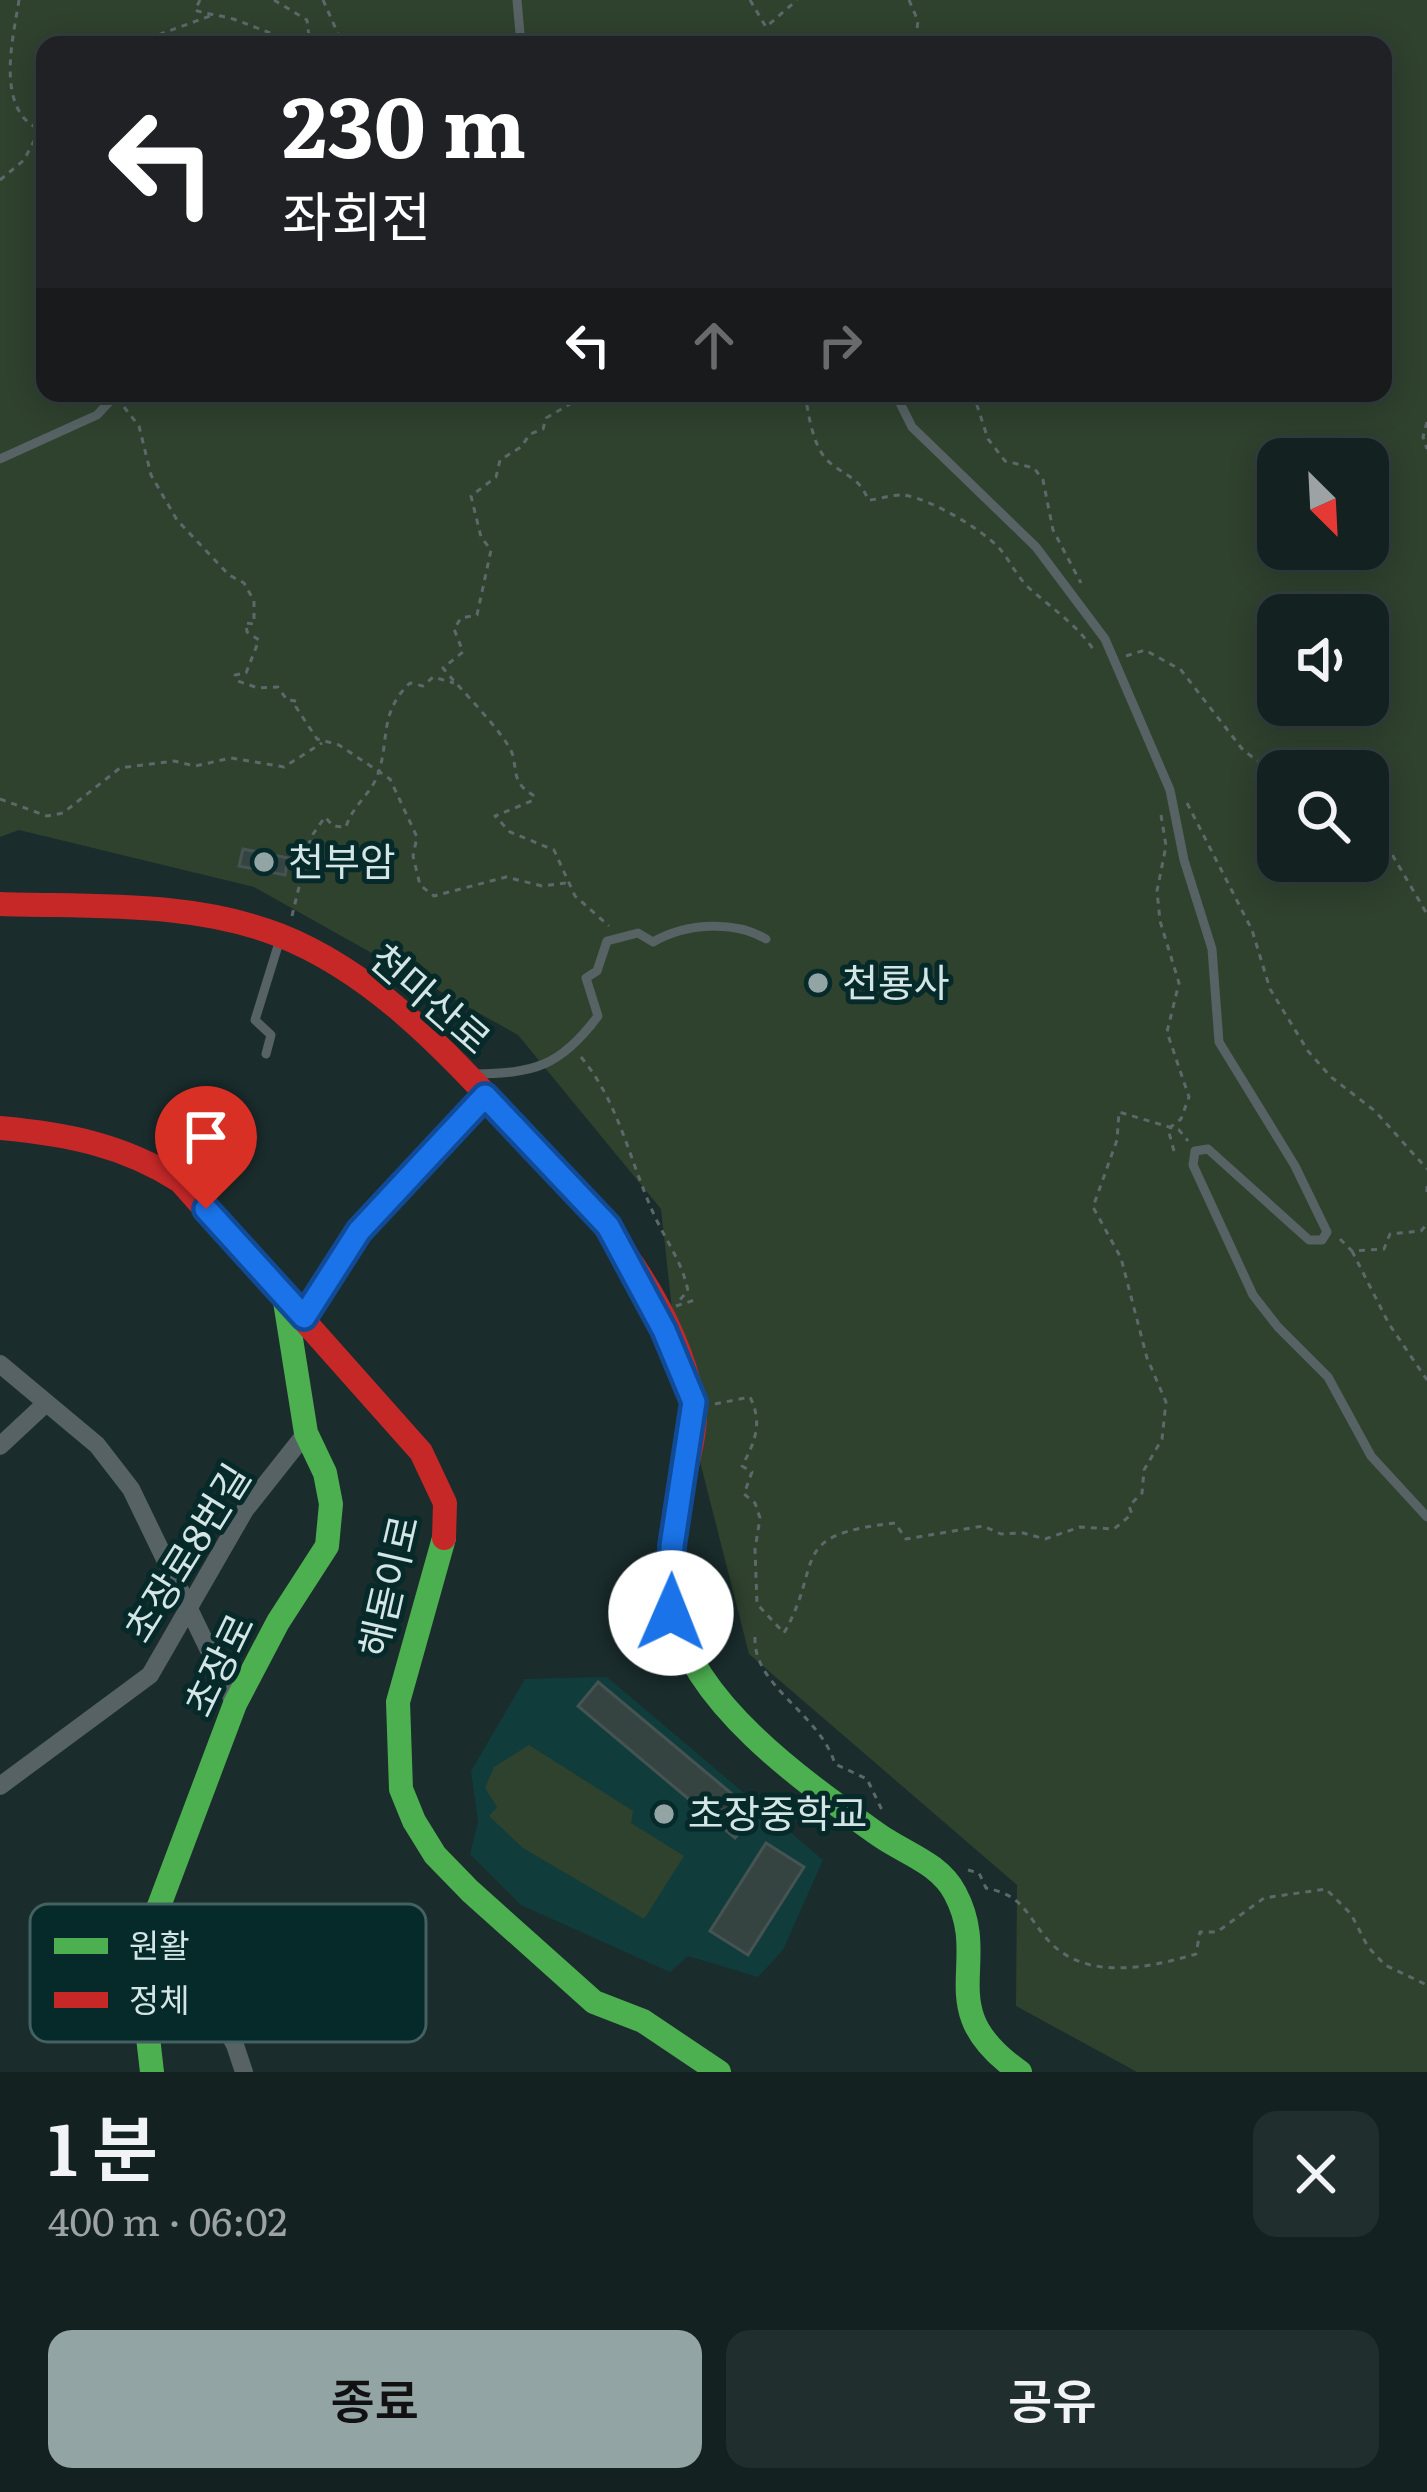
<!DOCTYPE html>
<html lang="ko">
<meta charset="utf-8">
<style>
:root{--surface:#142121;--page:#212e2e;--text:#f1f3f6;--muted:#9da3a5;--line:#333e3f;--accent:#92a4a4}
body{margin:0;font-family:Literata,"Noto Sans KR",serif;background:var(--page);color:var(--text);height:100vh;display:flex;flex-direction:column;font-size:45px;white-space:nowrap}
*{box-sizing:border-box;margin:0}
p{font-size:39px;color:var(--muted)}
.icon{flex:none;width:66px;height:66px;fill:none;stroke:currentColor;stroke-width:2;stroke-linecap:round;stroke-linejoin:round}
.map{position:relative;height:2072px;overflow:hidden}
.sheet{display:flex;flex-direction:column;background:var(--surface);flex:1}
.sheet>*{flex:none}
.hud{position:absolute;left:36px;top:36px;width:1356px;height:366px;border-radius:24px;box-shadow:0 6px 30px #0003,0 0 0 3px var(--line);background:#202124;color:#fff;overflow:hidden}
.needle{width:78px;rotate:156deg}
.fabs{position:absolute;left:1257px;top:438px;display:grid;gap:24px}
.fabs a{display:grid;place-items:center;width:132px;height:132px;border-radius:24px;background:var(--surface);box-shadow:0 6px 30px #0003,0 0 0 3px var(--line);font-size:60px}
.pin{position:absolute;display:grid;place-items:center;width:102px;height:102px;color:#fff;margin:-123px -51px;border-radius:50% 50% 50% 0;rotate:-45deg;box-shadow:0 0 12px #0007}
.pin .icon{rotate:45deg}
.me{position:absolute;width:132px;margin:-66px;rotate:1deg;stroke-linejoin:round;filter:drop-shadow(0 0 9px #0008)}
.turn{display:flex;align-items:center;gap:42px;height:252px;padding:0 48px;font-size:54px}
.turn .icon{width:156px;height:156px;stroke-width:2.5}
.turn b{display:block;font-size:84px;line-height:102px}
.lanes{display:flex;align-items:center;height:114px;padding:0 48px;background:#0003;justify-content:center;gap:60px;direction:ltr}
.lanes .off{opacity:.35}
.round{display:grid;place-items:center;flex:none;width:126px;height:126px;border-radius:24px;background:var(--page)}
.headline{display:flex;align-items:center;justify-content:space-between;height:204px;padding:0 48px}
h1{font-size:72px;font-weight:600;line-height:90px}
.primary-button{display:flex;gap:24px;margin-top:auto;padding:24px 48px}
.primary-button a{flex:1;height:138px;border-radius:24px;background:var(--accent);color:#111;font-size:48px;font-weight:600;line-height:138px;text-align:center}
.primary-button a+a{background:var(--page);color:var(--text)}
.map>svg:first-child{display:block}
.built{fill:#113c3c}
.green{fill:#2f422e;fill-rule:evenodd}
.building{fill:#354341;stroke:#455452;stroke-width:3}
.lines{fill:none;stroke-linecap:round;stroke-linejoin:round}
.path{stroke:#5d686a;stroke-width:3;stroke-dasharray:6 6;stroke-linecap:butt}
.lane{stroke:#566264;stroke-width:9}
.street{stroke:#566264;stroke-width:18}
.fast{stroke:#4caf50;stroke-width:24}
.jam{stroke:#c62828;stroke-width:24}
.route-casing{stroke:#114b97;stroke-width:30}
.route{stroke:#1a73e8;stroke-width:21}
.poi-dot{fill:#92a4a4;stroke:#06292a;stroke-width:4.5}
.labels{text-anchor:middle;stroke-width:10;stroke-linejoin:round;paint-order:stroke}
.poi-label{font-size:39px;fill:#d3e5e5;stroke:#06292a;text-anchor:start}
.street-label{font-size:39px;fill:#d3e5e5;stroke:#06292a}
.key{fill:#06292a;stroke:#446162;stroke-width:3}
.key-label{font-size:33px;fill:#d3e5e5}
</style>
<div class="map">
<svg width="1427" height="2072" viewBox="0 0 1427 2072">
<rect width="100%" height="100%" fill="#1a2c2c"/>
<path class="built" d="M607,1677L823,1860L783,1950L758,1977L688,1956L670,1972L521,1905L470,1854L478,1822L471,1771L525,1679Z"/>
<g class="green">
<path d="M0,0H1427V2072H1137L1016,2006L1017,1885L749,1654L680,1383L661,1209L518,1035L254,887L19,830L0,837ZM45,45H1383V393H45ZM1278,459H1368V549H1278ZM1278,615H1368V705H1278ZM1278,771H1368V861H1278Z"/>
<path d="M529,1745L633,1811L631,1823L684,1856L644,1919L523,1848L489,1816L497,1807L485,1788L494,1767Z"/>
</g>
<g class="building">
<path d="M243,849L288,858L285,875L239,866Z"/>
<path d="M598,1682L756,1814L735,1838L578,1706Z"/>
<path d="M766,1843L804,1867L748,1955L710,1931Z"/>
</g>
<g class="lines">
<g class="path">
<path d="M19,0C14,33 0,87 23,117C29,124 38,128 44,137"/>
<path d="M200,0L195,10C208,15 220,15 233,19C260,28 279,39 308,42"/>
<path d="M274,0L307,20L310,45"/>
<path d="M323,0L343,45"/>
<path d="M750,0L766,27L797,0"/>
<path d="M909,0L918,21L915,45"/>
<path d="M100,45L155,36L210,16"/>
<path d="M36,146L45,163"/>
<path d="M0,180L24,160L35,139L43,137"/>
<path d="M591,393L585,401L577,400L546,418L543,429L530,434L521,447L500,460L496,477L471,496L481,537L491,550L477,615L461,618L454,629L463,652L443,668C457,686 508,736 513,756C517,774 513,783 533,795L534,800L495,816L510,832L554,850L575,896L609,926"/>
<path d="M777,393L802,396"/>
<path d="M805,393C808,412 812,443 826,459C841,475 860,476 868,500C878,500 892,494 903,495C929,498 982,529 1000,549C1010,561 1016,575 1028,587C1051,608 1078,625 1095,652"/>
<path d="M973,393L988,439L1005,461L1034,468L1043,480L1053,530L1081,583"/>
<path d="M124,407L139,426L151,475L177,520L229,575L244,583L254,601V624L246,623L247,632L259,640L246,673L235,675L238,681L258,688L278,687L287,700L297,701L296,707L317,739L339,745L390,779L417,837L413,856L420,885L434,896L506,877L542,886L566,883"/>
<path d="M1427,422L1423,437L1427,449"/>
<path d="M1126,656L1145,650L1181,670L1243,750L1278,776"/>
<path d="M0,799L47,816L63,813L120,768L174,761L195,766L231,758L284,767L322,743"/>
<path d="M1187,803L1252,930L1270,989L1308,1051L1331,1077L1375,1111L1427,1169"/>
<path d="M1161,815L1166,846L1157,891L1160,921L1179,983L1167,1032L1189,1097L1181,1119L1168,1129L1174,1151"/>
<path d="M1368,830L1383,839L1427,914"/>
<path d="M292,916L311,837L325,817L333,826L346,827C352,807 369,795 376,779C391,744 377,714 410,683L423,686L433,677L454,683"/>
<path d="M581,1057C621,1105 630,1165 657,1221C669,1245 683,1265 688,1291L676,1304"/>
<path d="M1427,1186V1194"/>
<path d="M1340,1239L1352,1251L1384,1249L1390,1234L1421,1231L1427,1224"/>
<path d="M1352,1251L1389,1324L1427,1380"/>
<path d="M676,1306L698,1299"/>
<path d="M715,1404L750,1397C763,1423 755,1442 742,1466L752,1472L744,1494L755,1503L760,1518L755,1549L757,1604L784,1633C825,1561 785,1535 895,1523L906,1539L983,1526L1001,1534L1023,1533L1045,1539L1080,1527L1114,1529L1132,1514L1129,1506L1142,1493L1144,1470L1162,1439L1166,1402L1147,1358L1121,1258L1093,1207L1117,1140L1119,1112L1179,1130L1188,1141"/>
<path d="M755,1637C753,1687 819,1712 835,1764L867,1779L882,1810"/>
<path d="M968,1870L979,1873L986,1888C1024,1896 1024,1912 1047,1939C1084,1982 1149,1968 1196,1954L1200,1932H1217L1264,1898L1326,1889L1351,1914L1368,1947L1385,1965L1427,1985"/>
</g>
<g class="lane">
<path d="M517,0L521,45"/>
<path d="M895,393L912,427L1036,547L1105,639L1170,790L1184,860L1212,949L1219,1042L1295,1166L1327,1232L1322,1240H1309L1208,1149L1195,1151L1193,1165L1253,1295L1278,1327L1328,1377L1371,1456L1427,1517"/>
<path d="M0,459L97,415L110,401L109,393"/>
<path d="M266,1054L271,1035L255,1020L281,936"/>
<path d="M475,1074C534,1073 560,1067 598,1016L586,978L597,971L607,941L638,933L653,942C686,923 734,920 766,939"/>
<path d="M304,1317L359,1231L485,1096"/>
</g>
<g class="street">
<path d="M0,1364L97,1445L131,1489L235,1704"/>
<path d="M0,1446L45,1404"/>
<path d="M0,1786L150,1675L245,1510L306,1433"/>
<path d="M160,1901L235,2045L244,2072"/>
</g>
<g class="fast">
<path d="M684,1480C676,1524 665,1571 675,1616C694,1705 806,1783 876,1833C903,1853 939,1862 955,1893C993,1964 929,2009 1020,2072"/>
<path d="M444,1538L398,1702L401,1789L414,1821L435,1855L470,1891L594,2002L643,2021L719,2072"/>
<path d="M152,2072L139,1959L235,1704L278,1622L327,1546L331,1504L325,1473L306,1433L284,1295"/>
</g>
<g class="jam">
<path d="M0,904C92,907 192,901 279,935C373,972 444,1049 511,1121C586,1202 669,1286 693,1399C699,1424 689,1454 684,1480"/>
<path d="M0,1128C67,1134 123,1145 180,1181L421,1452L445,1503L444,1538"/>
</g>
</g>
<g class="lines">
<defs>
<path id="route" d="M206,1209L304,1317L359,1231L485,1096L608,1226L664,1330L694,1402L672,1546L671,1613"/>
</defs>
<use href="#route" class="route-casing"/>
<use href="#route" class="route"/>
</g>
<g class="poi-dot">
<circle cx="264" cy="862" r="12"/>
<circle cx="818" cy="983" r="12"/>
<circle cx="664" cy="1814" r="12"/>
</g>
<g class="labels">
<g class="poi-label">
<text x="288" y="876">천부암</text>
<text x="842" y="997">천룡사</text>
<text x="688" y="1828">초장중학교</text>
</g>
<g class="street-label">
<text transform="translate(430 999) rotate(41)" y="14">천마산로</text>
<text transform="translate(187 1553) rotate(-58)" y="14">초장로8번길</text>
<text transform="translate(389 1586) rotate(-77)" y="14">해돋이로</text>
<text transform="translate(219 1665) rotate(-64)" y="14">초장로</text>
</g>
</g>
<rect x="30" y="1904" width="396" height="138" rx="18" class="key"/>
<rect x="54" y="1938" width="54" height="16" fill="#4caf50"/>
<rect x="54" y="1992" width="54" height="16" fill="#c62828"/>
<g class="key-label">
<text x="129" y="1958">원활</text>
<text x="129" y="2012">정체</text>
</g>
</svg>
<div class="fabs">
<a><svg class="needle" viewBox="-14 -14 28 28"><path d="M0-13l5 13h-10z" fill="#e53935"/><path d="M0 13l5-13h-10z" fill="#9da3a5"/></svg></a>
<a><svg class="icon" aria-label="sound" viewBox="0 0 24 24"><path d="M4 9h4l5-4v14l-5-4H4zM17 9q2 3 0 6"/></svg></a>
<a><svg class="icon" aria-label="search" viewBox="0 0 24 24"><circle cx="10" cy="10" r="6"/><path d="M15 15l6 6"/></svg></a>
</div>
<div class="pin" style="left:206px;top:1209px;background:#d93025"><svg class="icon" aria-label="arrive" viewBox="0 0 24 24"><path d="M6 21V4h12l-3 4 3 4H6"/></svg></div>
<svg class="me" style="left:671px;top:1613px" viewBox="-20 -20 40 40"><circle r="19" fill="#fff"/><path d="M0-13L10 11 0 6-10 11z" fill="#1a73e8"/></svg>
<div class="hud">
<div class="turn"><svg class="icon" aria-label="left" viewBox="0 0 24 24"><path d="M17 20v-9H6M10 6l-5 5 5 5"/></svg><div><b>230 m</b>좌회전</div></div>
<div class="lanes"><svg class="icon" aria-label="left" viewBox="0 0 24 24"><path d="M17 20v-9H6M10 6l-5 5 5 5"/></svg><svg class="icon off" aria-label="ahead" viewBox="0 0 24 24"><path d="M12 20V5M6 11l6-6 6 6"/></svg><svg class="icon off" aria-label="right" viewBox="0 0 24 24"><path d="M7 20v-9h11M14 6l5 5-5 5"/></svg></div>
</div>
</div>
<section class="sheet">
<div class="headline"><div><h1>1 분</h1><p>400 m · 06:02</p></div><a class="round"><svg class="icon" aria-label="close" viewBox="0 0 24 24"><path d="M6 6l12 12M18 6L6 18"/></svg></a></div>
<div class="primary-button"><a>종료</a><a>공유</a></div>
</section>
